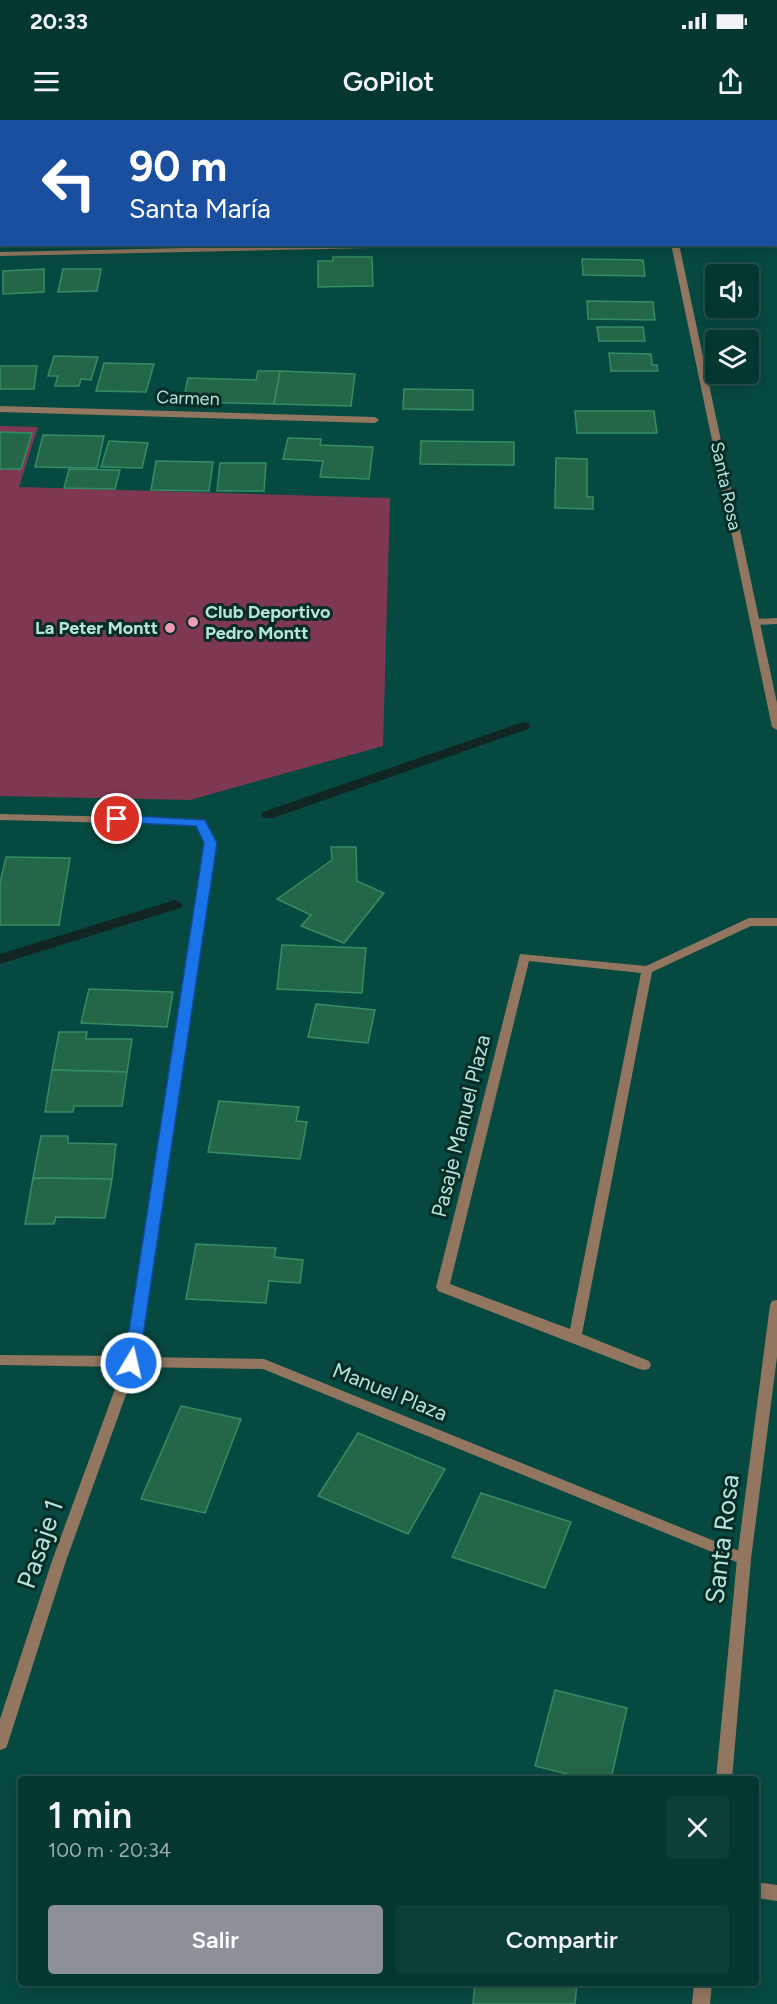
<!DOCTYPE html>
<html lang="es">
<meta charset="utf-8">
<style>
:root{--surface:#043730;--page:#0d3f38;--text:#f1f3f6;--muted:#97acab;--line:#25514c;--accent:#8c9099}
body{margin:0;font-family:Figtree,sans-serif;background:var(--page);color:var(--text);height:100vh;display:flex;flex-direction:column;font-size:22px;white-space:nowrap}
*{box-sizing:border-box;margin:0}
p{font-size:20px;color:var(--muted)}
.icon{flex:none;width:33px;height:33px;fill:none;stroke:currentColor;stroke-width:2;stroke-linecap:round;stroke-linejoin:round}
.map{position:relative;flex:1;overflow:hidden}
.side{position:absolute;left:18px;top:1656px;width:741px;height:210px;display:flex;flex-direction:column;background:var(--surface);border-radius:6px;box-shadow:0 3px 15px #0003,0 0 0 2px var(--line)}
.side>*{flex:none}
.hud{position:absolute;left:0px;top:0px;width:777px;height:126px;box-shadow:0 3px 15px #0003,0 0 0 2px var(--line);background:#1a4fa0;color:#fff;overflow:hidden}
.buttons{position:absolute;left:705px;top:144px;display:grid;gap:12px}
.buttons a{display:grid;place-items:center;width:54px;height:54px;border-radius:6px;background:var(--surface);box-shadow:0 3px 15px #0003,0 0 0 2px var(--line);font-size:30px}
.pin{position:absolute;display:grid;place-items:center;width:51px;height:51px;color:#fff;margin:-26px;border:3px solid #fff;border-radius:50%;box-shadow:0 2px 6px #0007}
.me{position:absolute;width:66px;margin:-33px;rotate:9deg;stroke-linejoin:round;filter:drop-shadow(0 0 4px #0008)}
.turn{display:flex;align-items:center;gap:21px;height:126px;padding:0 30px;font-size:27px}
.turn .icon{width:78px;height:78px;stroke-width:2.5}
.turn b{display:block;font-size:42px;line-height:51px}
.round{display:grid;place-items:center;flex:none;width:63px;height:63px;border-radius:6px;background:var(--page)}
.headline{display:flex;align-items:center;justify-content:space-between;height:102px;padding:0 30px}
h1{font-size:36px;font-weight:600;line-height:45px}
.button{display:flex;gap:12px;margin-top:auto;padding:12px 30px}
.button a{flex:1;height:69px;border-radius:6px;background:var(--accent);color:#fff;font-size:24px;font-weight:600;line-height:69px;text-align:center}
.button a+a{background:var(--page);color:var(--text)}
.status{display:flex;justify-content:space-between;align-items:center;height:42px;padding:0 30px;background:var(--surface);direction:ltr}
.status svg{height:16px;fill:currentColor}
header{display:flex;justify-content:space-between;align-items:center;height:78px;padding:0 30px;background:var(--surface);font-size:27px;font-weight:600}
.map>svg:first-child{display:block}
.green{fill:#7f3851}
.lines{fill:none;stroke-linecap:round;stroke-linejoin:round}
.stream{fill:#112622;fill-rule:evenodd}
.building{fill:#246748;stroke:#358d64;stroke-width:1.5}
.minor{fill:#927660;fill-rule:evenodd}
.tertiary{fill:#927660;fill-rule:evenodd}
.route{fill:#1a73e8;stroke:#114b97;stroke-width:1.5}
.poi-dot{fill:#f09ab4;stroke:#072c26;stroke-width:2}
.labels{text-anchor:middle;stroke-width:6;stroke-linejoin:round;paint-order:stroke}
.far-street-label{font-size:18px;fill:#b4e5da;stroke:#072c26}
.far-poi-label{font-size:18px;font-weight:bold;fill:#b4e5da;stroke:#072c26;text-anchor:start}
.street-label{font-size:21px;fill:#b4e5da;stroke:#072c26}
.near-street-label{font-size:26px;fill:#b4e5da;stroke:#072c26}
</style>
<div class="status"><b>20:33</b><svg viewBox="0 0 49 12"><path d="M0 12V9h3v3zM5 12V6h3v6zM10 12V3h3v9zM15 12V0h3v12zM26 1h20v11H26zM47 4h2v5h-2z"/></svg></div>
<header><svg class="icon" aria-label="menu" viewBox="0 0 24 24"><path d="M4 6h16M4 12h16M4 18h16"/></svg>GoPilot<svg class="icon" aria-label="share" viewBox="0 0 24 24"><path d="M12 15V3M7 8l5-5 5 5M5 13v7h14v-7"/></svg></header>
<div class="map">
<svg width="777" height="1884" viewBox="0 0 777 1884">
<rect width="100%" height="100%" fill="#064940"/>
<path class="green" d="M0,306L38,307L19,367L390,378L383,626L190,680L0,676Z"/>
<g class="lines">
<g class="stream">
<path d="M523,602L528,603L530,606L528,609L273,698H263L261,695L263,692Z"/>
<path d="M175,780L180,782L183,785L180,788L0,844V834Z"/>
</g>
</g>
<g class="building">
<path d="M333,137H372L373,166L318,167V141H333Z"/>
<path d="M582,139L643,140L645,156L583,155Z"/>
<path d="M44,149V172L3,174V151Z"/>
<path d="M63,149H101L97,171L58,172Z"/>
<path d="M587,181L653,182L655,200L588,199Z"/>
<path d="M597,207H643L645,221H599Z"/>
<path d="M609,233L651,234L652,245H657L658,251H611Z"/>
<path d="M54,236L98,237L91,260L81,259L79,266H55L58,256H48Z"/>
<path d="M104,243L154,244L146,272L96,271Z"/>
<path d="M0,246H37L34,269H0Z"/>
<path d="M258,251H280L274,284L183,282L188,258L256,260Z"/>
<path d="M280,251L355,254L351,286L274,284Z"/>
<path d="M404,269L473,270V290L403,289Z"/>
<path d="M575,291H654L657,313H577Z"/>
<path d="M0,312L32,313L21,349H0Z"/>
<path d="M43,315L104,316L97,348L35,347Z"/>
<path d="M288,318L321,319L320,325L373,327L369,359L320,357L323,341L283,339Z"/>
<path d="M109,321L148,323L142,348L101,347Z"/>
<path d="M421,321L514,322V345L420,344Z"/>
<path d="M556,338L587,339V377H593V389L555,388Z"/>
<path d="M156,341L213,342L209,371L151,370Z"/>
<path d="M220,343H266L264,371H217Z"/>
<path d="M69,349L120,350L115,369L64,368Z"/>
<path d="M331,727H356L357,761L384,773L344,823L301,806L311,795L277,779L332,740Z"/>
<path d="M6,737L70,738L59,805H0V763Z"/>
<path d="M282,825L366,828L362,873L277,869Z"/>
<path d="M89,869L173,872L167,907L81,903Z"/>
<path d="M316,884L375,890L368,923L308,917Z"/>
<path d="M59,912H87L86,919H132L127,952L52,950Z"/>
<path d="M52,950L127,952L122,986H74L73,992H45Z"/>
<path d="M219,981L299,987L296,1001L307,1002L300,1039L208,1032Z"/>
<path d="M41,1016H68V1023L116,1024L112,1059L33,1058Z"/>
<path d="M33,1058L112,1059L105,1098L56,1097L54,1104H25Z"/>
<path d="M196,1124L276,1128L274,1137L303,1140L300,1163L269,1161L266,1183L186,1179Z"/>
<path d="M181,1286L241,1299L205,1393L141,1379Z"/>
<path d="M358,1313L445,1349L408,1414L318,1376Z"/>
<path d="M481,1373L571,1402L545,1468L452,1437Z"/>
<path d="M555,1570L627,1588L611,1659H587L535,1646Z"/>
<path d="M475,1863H577L575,1884H473Z"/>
</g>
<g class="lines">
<g class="minor">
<path d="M0,0H4L0,5Z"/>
<rect x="134" y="0" width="6" height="2"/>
<rect x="280" y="0" width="6" height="2"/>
<path d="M373,124V128H370L0,136V132Z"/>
<path d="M0,286L375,297L379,300L375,303L0,292Z"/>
<path d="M777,498V504L755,505L750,502L755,499Z"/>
<path d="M0,694L201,699L206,702L215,723L139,1237L264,1239L749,1435L751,1439L749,1443L744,1445L739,1443L263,1249L136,1247L66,1441L8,1623L6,1628L0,1630V1599L52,1441L123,1247L0,1245V1235L125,1236L205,723L197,705L0,700Z"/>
<path d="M749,798H777V806H751L652,852L582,1214L649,1241L651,1245L649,1249L644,1250L639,1249L438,1171L436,1167L520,834L646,846ZM529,841L641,853L570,1209L450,1164Z"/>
<path d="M756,1762L777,1765V1781L756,1778Z"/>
</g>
<g class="tertiary">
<path d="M544,0H551L552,2H545Z"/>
<rect x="776" y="76" width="1" height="4"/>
<path d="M671,124H679L777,583V610L772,607Z"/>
<path d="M777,1180V1237L751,1439L732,1659H716L737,1439L770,1185L772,1181Z"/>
<path d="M694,1863H712L710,1884H692Z"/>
</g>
</g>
<path class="route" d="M117,695L205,700L217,723L139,1243L137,1247L131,1249L126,1247L124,1243L204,723L196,706L112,702V697Z"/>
<g class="poi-dot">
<circle cx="193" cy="502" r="6"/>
<circle cx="170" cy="508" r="6"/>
</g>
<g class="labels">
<g class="far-street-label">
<text transform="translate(188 278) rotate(2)" y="6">Carmen</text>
<text transform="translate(726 366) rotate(78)" y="6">Santa Rosa</text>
</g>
<g class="far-poi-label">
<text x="205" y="498">Club Deportivo<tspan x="205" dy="21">Pedro Montt</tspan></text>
<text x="158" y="514" text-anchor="end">La Peter Montt</text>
</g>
<g class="street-label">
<text transform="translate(461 1006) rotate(-76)" y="7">Pasaje Manuel Plaza</text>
<text transform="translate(390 1272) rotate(22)" y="7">Manuel Plaza</text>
</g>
<g class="near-street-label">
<text transform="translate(722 1419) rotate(-83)" y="9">Santa Rosa</text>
<text transform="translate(40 1424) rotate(-71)" y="9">Pasaje 1</text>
</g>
</g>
</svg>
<div class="buttons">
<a><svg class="icon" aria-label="sound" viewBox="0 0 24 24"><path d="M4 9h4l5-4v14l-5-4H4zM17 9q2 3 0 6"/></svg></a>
<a><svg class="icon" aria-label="layers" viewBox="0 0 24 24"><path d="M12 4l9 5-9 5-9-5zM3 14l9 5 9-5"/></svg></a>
</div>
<div class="pin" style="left:117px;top:699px;background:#d93025"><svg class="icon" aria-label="arrive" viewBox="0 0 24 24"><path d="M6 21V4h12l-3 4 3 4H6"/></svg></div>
<svg class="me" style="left:131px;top:1243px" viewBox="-20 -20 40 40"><circle r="17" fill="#1a73e8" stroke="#fff" stroke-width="3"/><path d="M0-11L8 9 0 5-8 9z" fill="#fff"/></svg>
<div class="hud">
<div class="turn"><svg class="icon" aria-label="left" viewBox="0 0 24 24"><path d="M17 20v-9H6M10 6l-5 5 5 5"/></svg><div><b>90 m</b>Santa María</div></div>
</div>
<section class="side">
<div class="headline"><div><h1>1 min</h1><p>100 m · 20:34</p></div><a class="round"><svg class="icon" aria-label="close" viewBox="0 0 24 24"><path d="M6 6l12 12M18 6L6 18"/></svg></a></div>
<div class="button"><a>Salir</a><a>Compartir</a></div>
</section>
</div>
